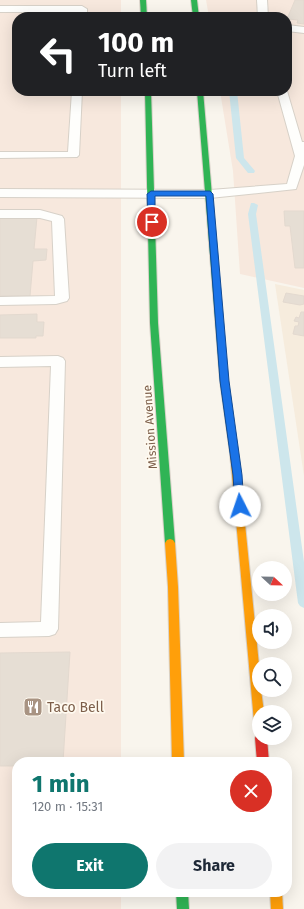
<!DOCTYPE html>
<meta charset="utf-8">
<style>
:root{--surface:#fff;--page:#f2f2f3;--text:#1f2937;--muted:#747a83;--accent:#0f766e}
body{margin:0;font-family:"Fira Sans",sans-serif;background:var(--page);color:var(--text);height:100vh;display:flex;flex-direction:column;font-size:15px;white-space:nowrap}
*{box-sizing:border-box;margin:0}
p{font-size:13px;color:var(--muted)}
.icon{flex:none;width:22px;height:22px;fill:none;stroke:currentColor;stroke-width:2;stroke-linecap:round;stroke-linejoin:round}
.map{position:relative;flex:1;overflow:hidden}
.side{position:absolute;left:12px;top:757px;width:280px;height:140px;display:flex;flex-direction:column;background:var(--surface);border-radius:16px;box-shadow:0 4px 16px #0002}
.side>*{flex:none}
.top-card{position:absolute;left:12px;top:12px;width:280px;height:84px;border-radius:16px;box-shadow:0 4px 16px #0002;background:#202124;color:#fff;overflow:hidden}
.needle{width:26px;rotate:112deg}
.fabs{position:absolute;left:252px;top:561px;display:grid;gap:8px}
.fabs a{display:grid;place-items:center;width:40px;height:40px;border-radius:50%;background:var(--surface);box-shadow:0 4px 16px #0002;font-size:20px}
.pin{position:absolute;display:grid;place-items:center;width:34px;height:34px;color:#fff;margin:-17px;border:2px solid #fff;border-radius:50%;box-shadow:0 1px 4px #0007}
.me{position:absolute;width:44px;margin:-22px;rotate:356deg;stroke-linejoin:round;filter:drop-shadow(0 0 3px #0008)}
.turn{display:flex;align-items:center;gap:14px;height:84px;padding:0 20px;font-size:18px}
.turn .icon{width:52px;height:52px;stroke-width:2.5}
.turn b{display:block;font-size:28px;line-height:34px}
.round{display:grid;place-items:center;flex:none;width:42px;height:42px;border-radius:21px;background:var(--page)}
.overview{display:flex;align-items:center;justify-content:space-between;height:68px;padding:0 20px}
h1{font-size:24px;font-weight:700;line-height:30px;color:var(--accent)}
.action{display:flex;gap:8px;margin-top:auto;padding:8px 20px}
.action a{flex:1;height:46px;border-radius:24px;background:var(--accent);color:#fff;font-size:16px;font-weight:700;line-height:46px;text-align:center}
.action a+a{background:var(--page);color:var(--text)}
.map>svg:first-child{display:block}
.residential{fill:#f6ecdd}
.commercial{fill:#f7e8dd}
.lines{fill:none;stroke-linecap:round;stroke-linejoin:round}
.stream{fill:#cde6ec;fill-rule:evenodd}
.building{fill:#e6ded4;stroke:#e3d9cf}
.lane-casing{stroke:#d7d1c8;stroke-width:2}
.fast-casing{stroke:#d9d2c9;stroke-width:2}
.slow-casing{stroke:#d9d2c9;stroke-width:2}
.jam-casing{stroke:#d9d2c9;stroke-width:2}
.lane{fill:#fefefc;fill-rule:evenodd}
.fast{fill:#30b455;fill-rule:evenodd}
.slow{fill:#ff9f0a;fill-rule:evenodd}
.jam{fill:#e5322d;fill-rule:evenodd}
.route{fill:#1a73e8;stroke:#114b97}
.labels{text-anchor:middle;stroke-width:3.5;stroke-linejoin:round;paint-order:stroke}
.street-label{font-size:12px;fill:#7c5e49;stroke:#fffaf0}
.near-poi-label{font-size:14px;fill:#7c5e49;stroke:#fffaf0;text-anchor:start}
</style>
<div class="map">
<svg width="304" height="909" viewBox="0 0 304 909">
<rect width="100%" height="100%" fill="#f9f5ed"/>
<path class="residential" d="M275,284L304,290V476Z"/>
<g class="commercial">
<path d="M0,0H121V17H17V91H121V762H17V892H121V909H0Z"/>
<path d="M206,0H304V288L240,274L233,171L220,91H287V17H209Z"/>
</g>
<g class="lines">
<g class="stream">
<path d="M229,91H237L244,158L255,171L254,173H248L236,158Z"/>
<path d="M251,203H254L258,205L256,214L304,562V608L300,606L298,603L248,214Z"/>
</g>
</g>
<g class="building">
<path d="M295,0H304V24L297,23L298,20L287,19Z"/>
<path d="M284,211H304V268H295L290,226H285Z"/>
<path d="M37,217L34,249H47L46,260L33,261L30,296H0V218Z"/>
<path d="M286,293L304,296V304L300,305L283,302Z"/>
<path d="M301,312H304V336L293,334L295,326H298L299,322L294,321L296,317L299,318Z"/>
<path d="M37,314V322H44L43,336H36V338H0V315Z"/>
<path d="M70,652L63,762H17V766H0V653Z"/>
</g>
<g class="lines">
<defs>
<g id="lane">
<path d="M257,0H267L268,17H258Z"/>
<path d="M0,6H82L87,9V17H77V12H0Z"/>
<path d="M287,25L304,27V33L287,31Z"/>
<path d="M72,91H82L79,155L77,157L0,158V152H68Z"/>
<path d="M277,91H287L302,142H304V165L296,189L210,198L0,197V189L210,190L287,184L295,156Z"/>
<path d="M0,210H40L62,216L64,219L69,298L67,301L56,304L0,305V297L55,296L52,221L40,218H0Z"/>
<path d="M58,356L63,358L65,361L58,629L55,634L49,636L0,637V623L41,622L51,366L0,367V357Z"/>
</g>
<g id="fast">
<path d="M140,0H146L147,17H141Z"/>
<path d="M191,0H197L199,17H193Z"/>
<path d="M145,91H151L158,323L175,543L173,546H167L165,543L150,323Z"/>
<path d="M197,91H203L228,381L238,453L234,456L230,453L220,381Z"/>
<path d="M176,892H188L189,909H177Z"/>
</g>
<g id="slow">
<path d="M234,450L238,453L259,665V690H261L264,712H259V727L255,725L254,722L230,453Z"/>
<path d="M170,539L173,540L175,543L178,587L184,762H172L168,587L165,543L167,540Z"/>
<path d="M270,892H282L283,909H271Z"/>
</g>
<path id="jam" d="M257,734H259V738H267L269,762H257L255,738Z"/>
</defs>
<use href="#lane" class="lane-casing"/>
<use href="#fast" class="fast-casing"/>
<use href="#slow" class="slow-casing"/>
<use href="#jam" class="jam-casing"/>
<use href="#lane" class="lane"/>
<use href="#fast" class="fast"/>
<use href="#slow" class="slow"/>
<use href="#jam" class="jam"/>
</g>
<path class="route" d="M151,191H210L213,194L229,381L242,475L244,506L240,509L235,506L233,475L220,381L206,196H155V222L152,225L148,222L147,194Z"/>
<defs>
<symbol id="restaurant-square" viewBox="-11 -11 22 22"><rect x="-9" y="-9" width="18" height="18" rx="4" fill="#a89382" stroke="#fffaf0"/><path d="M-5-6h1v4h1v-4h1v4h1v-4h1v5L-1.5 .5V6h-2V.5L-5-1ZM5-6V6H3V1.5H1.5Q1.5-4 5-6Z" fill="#fff"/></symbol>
</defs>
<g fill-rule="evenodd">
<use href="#restaurant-square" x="22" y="696" width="22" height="22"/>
</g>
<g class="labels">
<g class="street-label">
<text transform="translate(150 427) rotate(-94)" y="4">Mission Avenue</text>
</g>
<g class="near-poi-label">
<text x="47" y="712">Taco Bell</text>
</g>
</g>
</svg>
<div class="fabs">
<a><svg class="needle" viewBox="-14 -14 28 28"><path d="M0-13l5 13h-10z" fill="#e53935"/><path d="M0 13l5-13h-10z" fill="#747a83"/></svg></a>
<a><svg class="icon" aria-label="sound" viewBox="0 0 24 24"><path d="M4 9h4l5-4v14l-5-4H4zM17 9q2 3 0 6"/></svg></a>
<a><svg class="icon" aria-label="search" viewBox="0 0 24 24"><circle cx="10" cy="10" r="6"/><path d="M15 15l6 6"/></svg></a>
<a><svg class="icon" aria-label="layers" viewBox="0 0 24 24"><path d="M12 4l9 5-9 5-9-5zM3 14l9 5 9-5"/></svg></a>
</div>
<div class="pin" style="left:152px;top:222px;background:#d93025"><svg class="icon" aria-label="arrive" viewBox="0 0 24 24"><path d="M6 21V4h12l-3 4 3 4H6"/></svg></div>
<svg class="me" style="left:240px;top:506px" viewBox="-20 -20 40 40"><circle r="19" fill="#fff"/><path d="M0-13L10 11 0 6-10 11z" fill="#1a73e8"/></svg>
<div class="top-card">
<div class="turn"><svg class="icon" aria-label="left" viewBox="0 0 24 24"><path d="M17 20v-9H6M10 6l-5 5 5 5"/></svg><div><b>100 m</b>Turn left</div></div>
</div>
<section class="side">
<div class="overview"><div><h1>1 min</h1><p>120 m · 15:31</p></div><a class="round" style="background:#d93025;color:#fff"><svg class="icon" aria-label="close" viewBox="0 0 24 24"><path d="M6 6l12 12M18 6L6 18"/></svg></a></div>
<div class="action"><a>Exit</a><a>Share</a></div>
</section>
</div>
